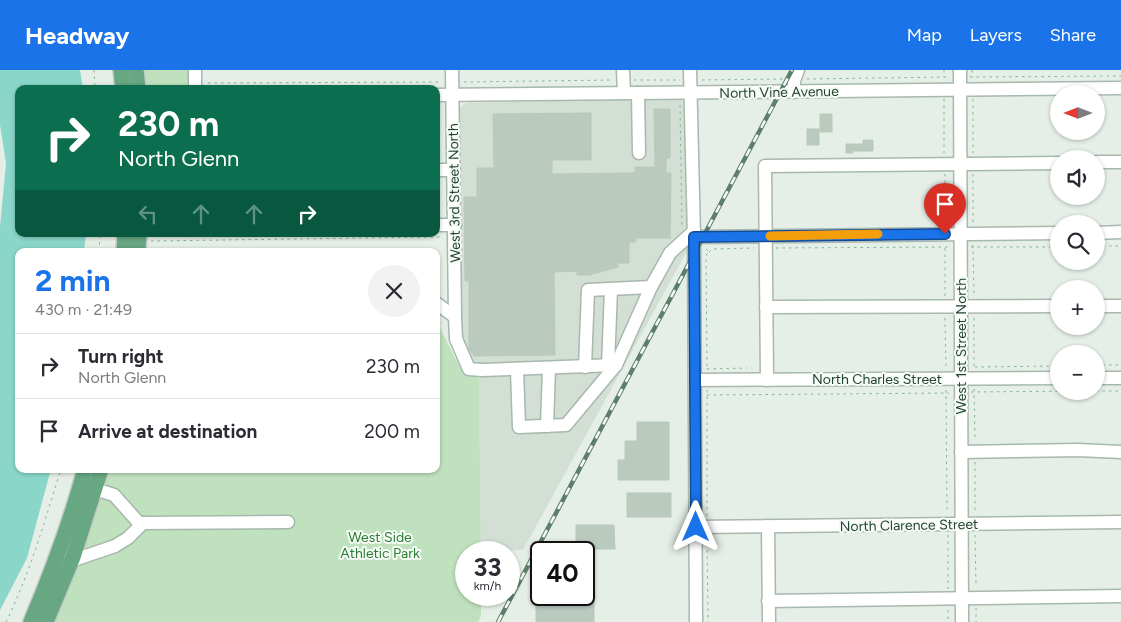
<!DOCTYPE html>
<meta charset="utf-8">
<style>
:root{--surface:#fff;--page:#f2f2f3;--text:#2b2b33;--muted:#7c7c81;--line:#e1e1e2;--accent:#1a73e8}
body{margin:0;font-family:Figtree,sans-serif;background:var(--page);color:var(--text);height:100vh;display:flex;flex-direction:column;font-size:19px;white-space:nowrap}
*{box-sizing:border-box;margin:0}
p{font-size:16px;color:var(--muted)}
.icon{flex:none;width:28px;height:28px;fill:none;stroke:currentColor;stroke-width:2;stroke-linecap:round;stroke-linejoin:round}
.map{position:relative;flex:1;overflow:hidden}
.drawer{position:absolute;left:15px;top:178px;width:425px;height:225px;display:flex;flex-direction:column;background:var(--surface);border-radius:10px;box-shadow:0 1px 4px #0004}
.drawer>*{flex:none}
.banner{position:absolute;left:15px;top:15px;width:425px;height:152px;border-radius:10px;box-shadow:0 1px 4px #0004;background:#0b6e4f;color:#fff;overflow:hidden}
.needle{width:32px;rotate:270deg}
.controls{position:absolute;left:1050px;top:15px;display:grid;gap:10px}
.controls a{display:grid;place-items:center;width:55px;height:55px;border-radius:50%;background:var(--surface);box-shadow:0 1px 4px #0004;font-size:25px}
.speed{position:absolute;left:455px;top:471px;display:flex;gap:10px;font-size:25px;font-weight:700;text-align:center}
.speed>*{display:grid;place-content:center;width:65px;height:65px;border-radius:50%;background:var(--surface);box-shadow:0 1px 4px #0004;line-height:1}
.speed small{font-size:12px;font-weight:400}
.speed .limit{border:2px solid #111;border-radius:8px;background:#fff;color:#111}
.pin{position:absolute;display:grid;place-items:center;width:42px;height:42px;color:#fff;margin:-51px -21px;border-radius:50% 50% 50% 0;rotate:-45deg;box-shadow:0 0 5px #0007}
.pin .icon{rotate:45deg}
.me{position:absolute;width:55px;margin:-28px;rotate:0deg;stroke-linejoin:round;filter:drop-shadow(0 0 4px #0008)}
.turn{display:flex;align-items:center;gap:18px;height:105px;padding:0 20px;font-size:22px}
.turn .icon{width:65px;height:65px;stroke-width:2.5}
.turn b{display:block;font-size:35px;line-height:42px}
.lanes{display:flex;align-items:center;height:48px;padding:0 20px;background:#0003;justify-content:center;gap:25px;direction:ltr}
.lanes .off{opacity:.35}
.round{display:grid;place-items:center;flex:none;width:52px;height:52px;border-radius:26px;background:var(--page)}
.summary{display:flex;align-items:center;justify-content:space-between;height:85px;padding:0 20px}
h1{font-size:30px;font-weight:700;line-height:38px;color:var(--accent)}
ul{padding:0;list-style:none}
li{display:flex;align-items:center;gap:15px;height:65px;padding:0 20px;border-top:1px solid var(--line)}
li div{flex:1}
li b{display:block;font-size:19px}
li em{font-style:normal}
header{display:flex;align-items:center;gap:30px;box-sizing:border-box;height:70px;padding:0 25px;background:var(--accent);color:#fff}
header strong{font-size:24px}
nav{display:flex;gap:28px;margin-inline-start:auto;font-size:18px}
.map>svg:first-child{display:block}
.built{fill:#d3dfd5}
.green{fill:#bfe1bd}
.water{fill:#8ad7ca}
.building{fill:#bacabf;stroke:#b7c9bb}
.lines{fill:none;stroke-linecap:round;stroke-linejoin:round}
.minor-casing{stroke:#a7b8ac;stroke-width:15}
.major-casing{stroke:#c1cac5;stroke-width:18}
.path{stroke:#83b595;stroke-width:1;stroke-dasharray:2.5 4;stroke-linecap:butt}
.minor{stroke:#fff;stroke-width:12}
.major{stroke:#67a782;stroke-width:15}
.rail-casing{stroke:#5d7e6a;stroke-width:4.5}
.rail{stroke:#f6fbf7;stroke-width:2.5;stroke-dasharray:8;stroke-linecap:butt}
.route-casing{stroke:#114b97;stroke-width:12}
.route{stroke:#1a73e8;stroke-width:9}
.slow{stroke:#f59e0b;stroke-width:9}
.labels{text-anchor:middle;stroke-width:4;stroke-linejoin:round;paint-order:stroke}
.street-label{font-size:14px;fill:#22432f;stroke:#f6fbf7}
.park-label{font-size:14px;fill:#297d2f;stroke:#f6fbf7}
</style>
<header>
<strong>Headway</strong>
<nav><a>Map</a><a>Layers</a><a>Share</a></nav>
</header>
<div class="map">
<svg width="1121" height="552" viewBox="0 0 1121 552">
<rect width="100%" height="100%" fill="#e5efe7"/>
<path class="built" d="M673,28L681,30L685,33L687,181L523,480L481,481L479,308L481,295L466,290L461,281L458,41L461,36L467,33Z"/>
<g class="green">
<path d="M140,0H189V19H143Z"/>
<path d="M436,250L459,296L466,303L479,308L481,482H466V525H481V546L478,552H51L105,399H436Z"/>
</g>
<path class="water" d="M0,0H80L83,19H19V164H86L84,181H19V399H51L27,488L0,540V157L6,93L0,55Z"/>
<g class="building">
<path d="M654,39H670V88H666V103H671L670,168H636V172H629V193H618V197L589,205H577V201L554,202L555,285L474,286L469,279V211H465L464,127H477V98H494L493,44L591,43V90H552V104L635,103V97H655Z"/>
<rect x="820" y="44" width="12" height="18"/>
<rect x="807" y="59" width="12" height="16"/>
<path d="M863,70H873V81H853V83H846V74H863Z"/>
<path d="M637,352H669V410H618V390H625V371H637Z"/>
<rect x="627" y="423" width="44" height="24"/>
<path d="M576,455H614L615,479H576Z"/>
<path d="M584,520L594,521V552H536V532H555L556,525H584Z"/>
</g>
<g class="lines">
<defs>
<g id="minor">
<path d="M195,0V19"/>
<path d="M452,0L455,247L456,269L469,299L482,300L616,295L651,217L670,183L694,161"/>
<path d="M623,0L624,23"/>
<path d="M690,0L694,167L696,552"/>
<path d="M960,0L962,552"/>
<path d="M794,22V11L798,0"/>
<path d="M638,23L639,83"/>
<path d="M436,25L1121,18"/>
<path d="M1096,92H1121"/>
<path d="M436,100H454"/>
<path d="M436,155H455"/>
<path d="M1096,163L1121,162"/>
<path d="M694,167L1059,163"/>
<path d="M436,233L455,247"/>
<path d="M1096,236H1121"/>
<path d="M766,237L1059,236"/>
<path d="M608,296L611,219"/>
<path d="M585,297L588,220L651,217"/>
<path d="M517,299L519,357L566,355L616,295"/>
<path d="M1096,308H1121"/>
<path d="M695,310L1059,308"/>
<path d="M767,310L765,96L1059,93"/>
<path d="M547,356L549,298"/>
<path d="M961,382L1078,380L1121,382"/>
<path d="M95,419L114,425L139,453L288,452"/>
<path d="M768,456L769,552"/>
<path d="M696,457L1121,452"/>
<path d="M71,491L115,476L128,468L143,453"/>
<path d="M768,531L1121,526"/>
</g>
<g id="major">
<path d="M121,0L123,19"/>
<path d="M136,0L138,19"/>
<path d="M124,181L125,164"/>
<path d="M138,181L139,164"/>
<path d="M31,552C52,502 71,451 85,399"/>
<path d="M46,552L73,487L101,399"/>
</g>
</defs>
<use href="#minor" class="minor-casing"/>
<use href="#major" class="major-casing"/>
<g class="path">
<path d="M94,0L95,19"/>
<path d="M944,0V7"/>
<path d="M972,0L973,7"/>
<path d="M970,7L1121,6"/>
<path d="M807,9L948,7"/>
<path d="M634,10H680"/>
<path d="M702,10L783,9"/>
<path d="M464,12L613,10"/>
<path d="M208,13L440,12"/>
<path d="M944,29V83"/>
<path d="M973,29V83"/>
<path d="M680,35L682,158"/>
<path d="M945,104V153"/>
<path d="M973,104V153"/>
<path d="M151,171L440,167V165"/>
<path d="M973,175L974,226"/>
<path d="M1096,176H1121"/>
<path d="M971,177H1059"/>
<path d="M776,178L949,177"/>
<path d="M945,178V227"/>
<path d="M706,179L709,182L706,185L707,298"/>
<path d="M99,181L100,164"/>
<path d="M709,182L712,179L754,178"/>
<path d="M945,248L946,297"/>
<path d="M974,248V299"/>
<path d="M1096,295H1121"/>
<path d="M975,297L1059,296"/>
<path d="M707,299L747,298"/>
<path d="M974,319L975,370"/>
<path d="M946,320L947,443"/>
<path d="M1096,321H1121"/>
<path d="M971,322L1082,321"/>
<path d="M707,325L949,323"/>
<path d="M975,392V443"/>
<path d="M707,446V320"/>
<path d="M948,465V519"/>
<path d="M975,465L976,516"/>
<path d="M707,467L708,552"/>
<path d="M976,538V552"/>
<path d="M948,540V552"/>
<path d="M6,552C30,503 45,450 61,399"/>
</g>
<use href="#minor" class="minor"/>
<use href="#major" class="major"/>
<defs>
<path id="rail" d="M498,552L792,0"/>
</defs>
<use href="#rail" class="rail-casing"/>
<use href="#rail" class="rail"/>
</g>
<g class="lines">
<defs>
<path id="route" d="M696,457L694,167L945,164"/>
</defs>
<use href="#route" class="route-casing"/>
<use href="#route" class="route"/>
<path class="slow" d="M770,166L878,164"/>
</g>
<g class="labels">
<g class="street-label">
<text transform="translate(779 22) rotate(-1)" y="5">North Vine Avenue</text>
<text transform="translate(454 123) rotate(-91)" y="5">West 3rd Street North</text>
<text transform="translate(961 276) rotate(-90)" y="5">West 1st Street North</text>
<text x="877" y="314">North Charles Street</text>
<text transform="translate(909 455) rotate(-1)" y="5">North Clarence Street</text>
</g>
<g class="park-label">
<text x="380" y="472">West Side<tspan x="380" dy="16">Athletic Park</tspan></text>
</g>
</g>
</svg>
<div class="controls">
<a><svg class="needle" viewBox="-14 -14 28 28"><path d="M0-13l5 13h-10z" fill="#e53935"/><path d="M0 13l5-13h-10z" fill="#7c7c81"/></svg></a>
<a><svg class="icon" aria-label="sound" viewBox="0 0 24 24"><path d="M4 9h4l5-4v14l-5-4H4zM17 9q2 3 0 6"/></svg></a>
<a><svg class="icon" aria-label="search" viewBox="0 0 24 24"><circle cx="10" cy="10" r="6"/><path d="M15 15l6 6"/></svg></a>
<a>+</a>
<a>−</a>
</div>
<div class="speed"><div>33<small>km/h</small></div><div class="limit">40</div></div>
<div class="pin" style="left:945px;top:164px;background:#d93025"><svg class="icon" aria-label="arrive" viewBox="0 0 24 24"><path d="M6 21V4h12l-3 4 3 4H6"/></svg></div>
<svg class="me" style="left:696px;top:457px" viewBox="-20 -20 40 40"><path d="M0-17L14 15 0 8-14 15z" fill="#1a73e8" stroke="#fff" stroke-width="4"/></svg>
<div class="banner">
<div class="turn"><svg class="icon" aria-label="right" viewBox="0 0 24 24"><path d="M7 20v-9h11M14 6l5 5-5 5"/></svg><div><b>230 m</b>North Glenn</div></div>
<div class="lanes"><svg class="icon off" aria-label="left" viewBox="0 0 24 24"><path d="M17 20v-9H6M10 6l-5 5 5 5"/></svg><svg class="icon off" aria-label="ahead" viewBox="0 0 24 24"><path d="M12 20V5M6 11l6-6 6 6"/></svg><svg class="icon off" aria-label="ahead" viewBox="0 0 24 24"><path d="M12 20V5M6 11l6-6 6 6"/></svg><svg class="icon" aria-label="right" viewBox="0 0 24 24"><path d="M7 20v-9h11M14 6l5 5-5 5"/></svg></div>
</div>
<section class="drawer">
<div class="summary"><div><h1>2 min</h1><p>430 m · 21:49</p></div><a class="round"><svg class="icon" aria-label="close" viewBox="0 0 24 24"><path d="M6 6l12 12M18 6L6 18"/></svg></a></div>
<ul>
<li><svg class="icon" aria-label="right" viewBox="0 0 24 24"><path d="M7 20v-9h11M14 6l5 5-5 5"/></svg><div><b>Turn right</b><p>North Glenn</p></div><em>230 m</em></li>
<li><svg class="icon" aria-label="arrive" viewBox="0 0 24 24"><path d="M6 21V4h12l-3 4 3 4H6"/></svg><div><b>Arrive at destination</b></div><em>200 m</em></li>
</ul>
</section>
</div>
